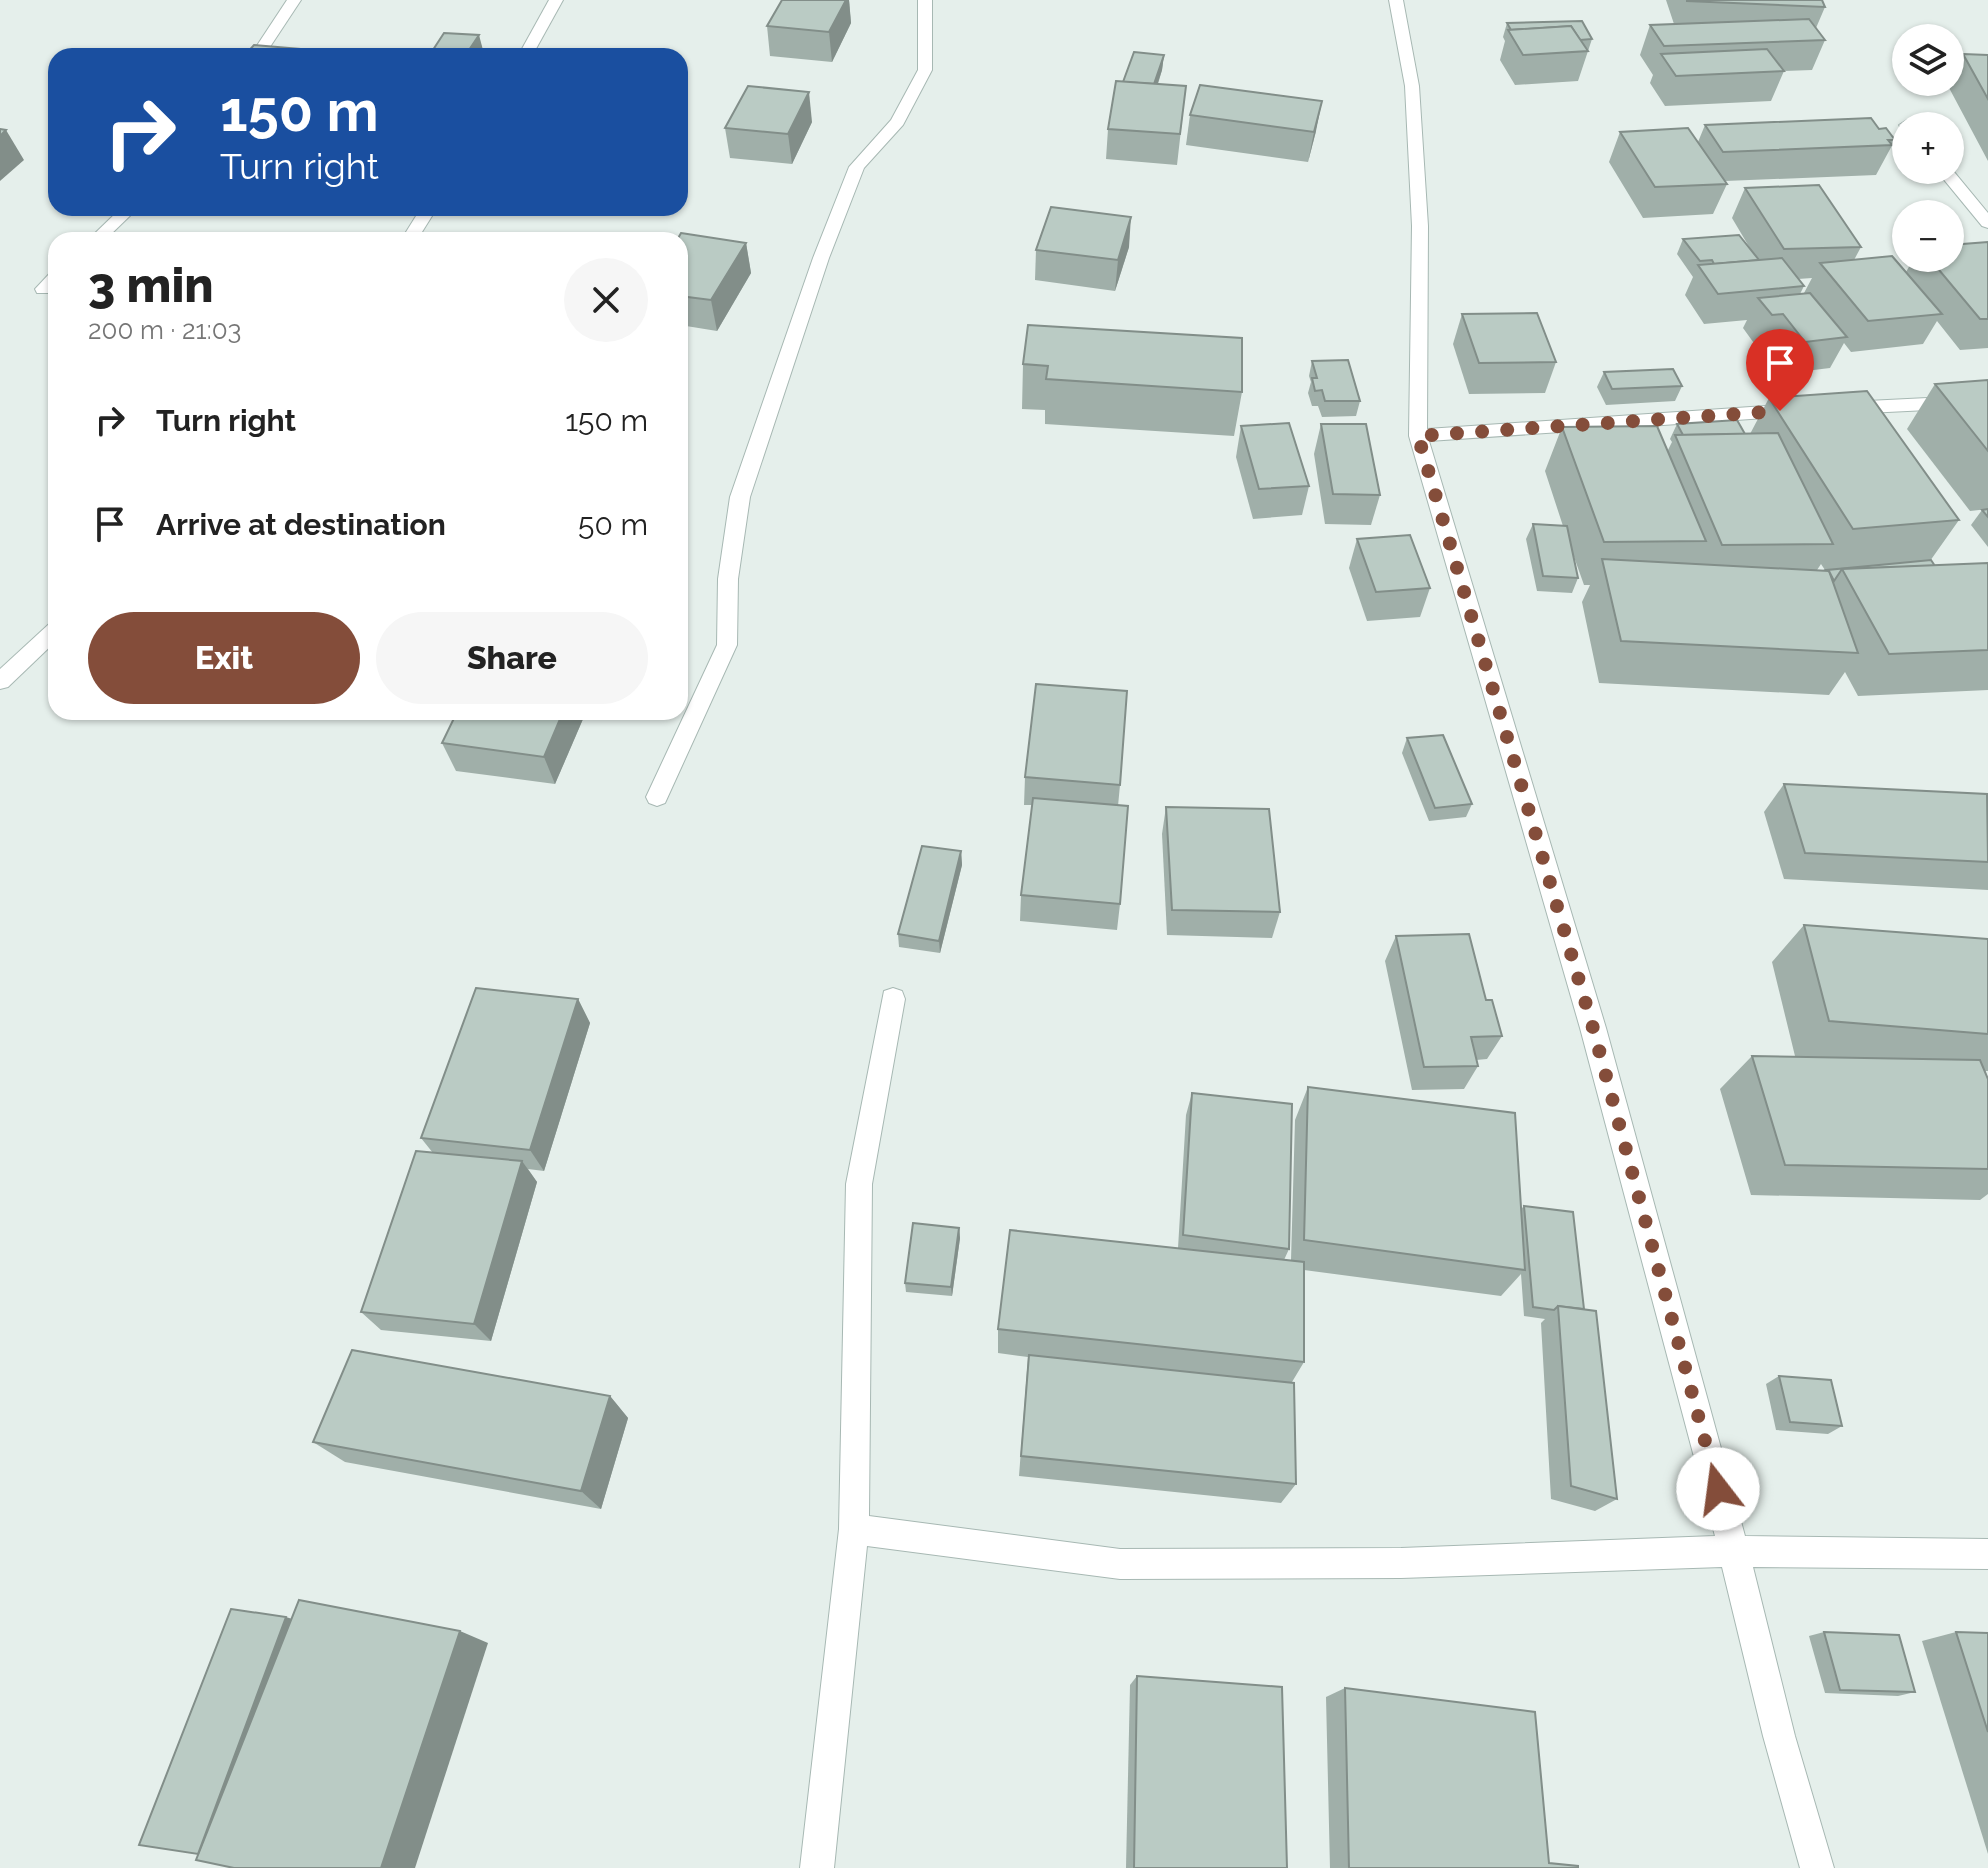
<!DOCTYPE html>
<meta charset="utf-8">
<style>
:root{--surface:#fff;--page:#f6f6f6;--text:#222;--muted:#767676;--accent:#844d3a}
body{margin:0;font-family:Raleway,sans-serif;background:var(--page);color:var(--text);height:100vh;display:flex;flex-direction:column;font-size:30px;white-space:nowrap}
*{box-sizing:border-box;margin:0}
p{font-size:26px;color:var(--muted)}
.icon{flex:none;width:44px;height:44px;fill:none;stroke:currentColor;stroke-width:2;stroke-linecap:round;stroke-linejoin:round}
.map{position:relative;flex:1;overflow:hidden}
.details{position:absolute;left:48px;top:232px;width:640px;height:488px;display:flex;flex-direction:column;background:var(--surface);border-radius:24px;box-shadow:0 2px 6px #0004}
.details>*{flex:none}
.guide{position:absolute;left:48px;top:48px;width:640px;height:168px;border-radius:24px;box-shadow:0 2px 6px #0004;background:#1a4fa0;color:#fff;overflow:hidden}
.fabs{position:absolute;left:1892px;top:24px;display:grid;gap:16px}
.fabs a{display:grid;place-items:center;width:72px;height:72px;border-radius:50%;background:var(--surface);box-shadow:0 2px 6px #0004;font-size:40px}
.pin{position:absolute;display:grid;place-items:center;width:68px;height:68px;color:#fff;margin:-82px -34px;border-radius:50% 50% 50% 0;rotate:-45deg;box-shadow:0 0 8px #0007}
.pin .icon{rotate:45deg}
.me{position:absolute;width:88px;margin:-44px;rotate:345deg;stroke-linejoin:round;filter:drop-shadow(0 0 6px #0008)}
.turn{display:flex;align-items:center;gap:28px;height:168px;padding:0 40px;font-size:36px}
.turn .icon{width:104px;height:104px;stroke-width:2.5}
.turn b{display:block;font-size:56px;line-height:68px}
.round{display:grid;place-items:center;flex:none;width:84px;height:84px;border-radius:42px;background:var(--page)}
.head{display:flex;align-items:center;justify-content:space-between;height:136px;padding:0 40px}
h1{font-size:48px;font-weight:800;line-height:60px}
.cta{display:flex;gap:16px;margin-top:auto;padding:16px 40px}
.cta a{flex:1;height:92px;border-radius:48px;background:var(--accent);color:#fff;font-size:32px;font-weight:800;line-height:92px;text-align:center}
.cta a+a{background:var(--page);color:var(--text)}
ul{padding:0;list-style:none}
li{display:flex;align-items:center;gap:24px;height:104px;padding:0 40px}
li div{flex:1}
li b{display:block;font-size:30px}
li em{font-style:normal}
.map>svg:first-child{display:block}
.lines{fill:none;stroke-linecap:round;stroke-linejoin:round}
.street-casing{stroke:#a7b8b3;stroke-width:2}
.street{fill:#fff;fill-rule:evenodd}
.wall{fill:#a0afa9;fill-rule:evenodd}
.shaded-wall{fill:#828e89}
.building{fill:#bacbc4;stroke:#828e89;stroke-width:2}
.route{stroke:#844d3a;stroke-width:14;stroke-dasharray:0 25.2}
</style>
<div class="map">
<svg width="1988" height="1868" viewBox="0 0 1988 1868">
<rect width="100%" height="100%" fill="#e5efeb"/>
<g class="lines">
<defs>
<g id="street">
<path d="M287,0H301L264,56H250Z"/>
<path d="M549,0H563L532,56H518Z"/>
<path d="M918,0H932V70L903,125L864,168L829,258L750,497L738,579L737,645L665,803L657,806L649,803L646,797L717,645L718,579L730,497L813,258L849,167L891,120L918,70Z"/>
<path d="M1389,0H1403L1419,86L1428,226L1427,429L1795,404L1804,410L1795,416L1429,441L1606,1028L1745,1536L1988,1539V1569L1753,1567L1795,1736L1834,1868H1800L1763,1736L1722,1567L1401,1578L1120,1579L867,1546L834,1868H800L839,1529L846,1184L884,991L893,988L902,991L905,999L872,1184L869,1516L1120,1549L1401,1548L1715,1536L1580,1028L1409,436L1412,226L1405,86Z"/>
<path d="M1907,120L1915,126L1902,129L1899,125Z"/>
<path d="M1950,167L1988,213V228L1982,226L1936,170H1950Z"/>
<path d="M121,208H138L105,240H88Z"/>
<path d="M421,208H437L417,240H401Z"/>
<path d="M56,272V286L49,293H37L35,289L50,273Z"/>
<path d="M1988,395V407L1847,414L1838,408L1847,402Z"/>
<path d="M56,622V641L8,687L0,689V669L49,624Z"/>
</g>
</defs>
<use href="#street" class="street-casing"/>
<use href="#street" class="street"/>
</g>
<g class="wall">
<path d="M782,0H849L851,23L832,62L770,56L767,26Z"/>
<path d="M1666,0H1822L1825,7L1816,28L1825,40L1812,70L1784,71L1771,101L1665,106L1650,83L1653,75L1640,55L1650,25L1674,24Z"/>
<path d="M1507,23L1592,39L1578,81L1515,85L1500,60L1505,41L1503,37Z"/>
<path d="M1963,54L1988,55V161L1947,84L1948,82H1950V79Z"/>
<path d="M1164,55L1162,70L1158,84L1186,86L1177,165L1106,159L1108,129L1123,82Z"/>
<path d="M1190,115L1316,131L1308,162L1186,145Z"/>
<path d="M812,122L792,164L730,158L725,128Z"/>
<path d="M1705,125L1879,129L1895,140L1876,175L1725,181L1727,184L1713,214L1643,218L1609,162L1620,132L1698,142Z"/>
<path d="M1745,188L1861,247L1854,260L1906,272L1914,258H1950L1988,242V348L1960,350L1937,321L1923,344L1851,352L1844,343L1830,368L1789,373L1767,344L1756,346L1743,328L1747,320L1704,324L1685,295L1693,277L1677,254L1683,239L1751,250L1732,218ZM1812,278L1804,293L1800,294L1804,286L1798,279Z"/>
<path d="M680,240L746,243L751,273L717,331L680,325Z"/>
<path d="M1129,247L1115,291L1035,280L1036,250Z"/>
<path d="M1462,314L1556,362L1545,393L1469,394L1453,344Z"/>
<path d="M1028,325L1242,392L1234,436L1045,424V410L1022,409L1023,364Z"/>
<path d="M1312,361L1360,401L1356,416L1322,417L1318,406H1312L1308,393L1311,382L1309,376Z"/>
<path d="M1604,372L1682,386L1675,401L1606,405L1597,387Z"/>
<path d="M1988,380V509L1970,511L1907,429L1935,384Z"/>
<path d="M1769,398L1959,520L1930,561L1935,566L1988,563V690L1858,696L1845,672L1829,695L1599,683L1582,602L1590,585H1584L1573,554L1578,578L1572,593L1537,591L1526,539L1533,524L1563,526L1545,471L1562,427L1668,450L1672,442L1670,439L1677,424L1750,434ZM1821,564L1825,570H1817Z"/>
<path d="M1321,424L1380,495L1371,525L1325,524L1314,454Z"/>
<path d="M1241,426L1309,486L1302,515L1253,519L1236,457Z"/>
<path d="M1988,509V547L1971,525L1982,510Z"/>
<path d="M1357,539L1430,588L1420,617L1367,621L1349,568Z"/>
<path d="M586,712L555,784L456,771L442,743Z"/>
<path d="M1407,738L1472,804L1466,817L1429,821L1402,753Z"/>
<path d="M1025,777L1120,785L1118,806L1120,904L1117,930L1020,921L1021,895L1032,805H1024Z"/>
<path d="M1784,784L1988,796V890L1784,879L1764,812Z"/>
<path d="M1166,807L1280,912L1272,938L1167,935L1162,834Z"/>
<path d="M961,851L962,865L940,953L899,947L898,934Z"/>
<path d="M1804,925L1988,939V1071H1985L1988,1079V1194L1980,1200L1751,1195L1720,1089L1752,1056L1810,1057L1795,1056L1772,962Z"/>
<path d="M1396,936L1486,1000L1502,1036L1487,1059L1476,1060L1478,1066L1464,1089L1412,1090L1385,961Z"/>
<path d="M578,999L590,1023L544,1171L528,1169L537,1182L491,1341L381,1330L361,1312L433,1153L421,1138Z"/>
<path d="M1308,1087L1521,1209L1524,1206L1584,1310L1617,1499L1595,1511L1551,1499L1541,1323L1545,1319L1524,1316L1521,1274L1501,1296L1304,1270V1362L1292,1382L1296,1484L1281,1503L1019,1476L1028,1357L998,1353V1329L1178,1248L1186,1115L1192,1093L1289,1249L1284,1260H1291L1295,1120Z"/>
<path d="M959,1228L960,1238L952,1296L906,1292L905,1283Z"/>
<path d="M1779,1376L1842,1426L1828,1434L1776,1430L1766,1384Z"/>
<path d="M610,1396L628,1418L601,1509L345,1462L313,1442Z"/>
<path d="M1824,1632L1915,1692L1898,1696L1825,1693L1809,1636Z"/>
<path d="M1956,1632L1988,1633V1854L1922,1641Z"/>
<path d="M1137,1676L1287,1868H1126L1130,1685Z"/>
<path d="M1345,1688L1549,1863L1578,1868H1330L1326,1697Z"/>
</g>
<g class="shaded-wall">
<path d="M846,0H849L851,23L832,62L829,32Z"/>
<path d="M479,35L483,50L479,56H465Z"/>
<path d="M1164,55L1162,70L1149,110L1151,94Z"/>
<path d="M809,92L812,122L792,164L788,134Z"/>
<path d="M1322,101L1316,131L1308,162L1314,132Z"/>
<path d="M6,130L24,160L0,181V136Z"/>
<path d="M1131,217L1129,247L1115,291L1118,260Z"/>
<path d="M746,243L751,273L717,331L711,300Z"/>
<path d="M563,712H586L555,784L544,757Z"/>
<path d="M961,851L962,865L940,953L939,941Z"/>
<path d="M578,999L590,1023L544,1171L530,1150Z"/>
<path d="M522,1161L537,1182L491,1341L474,1324Z"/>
<path d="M959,1228L960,1238L952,1296L951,1287Z"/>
<path d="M610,1396L628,1418L601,1509L581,1491Z"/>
<path d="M286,1617L311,1625L198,1854Z"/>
<path d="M460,1631L488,1643L415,1868H381Z"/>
</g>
<g class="building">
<path d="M782,0H846L829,32L767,26Z"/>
<path d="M1687,0H1822L1825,7L1687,1Z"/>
<path d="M1809,19L1825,40L1664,46L1650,25Z"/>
<path d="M1582,21L1592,39L1580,40L1571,26L1511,30L1507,23Z"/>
<path d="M1571,26L1588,51L1523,55L1508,30Z"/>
<path d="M444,33L479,35L465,56H429Z"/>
<path d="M254,45L383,56H244Z"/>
<path d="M1767,49L1784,71L1676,76L1661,54Z"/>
<path d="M1134,52L1164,55L1154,84L1123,82Z"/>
<path d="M1963,54L1988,55V99Z"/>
<path d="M1116,81L1186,86L1180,134L1108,129Z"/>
<path d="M1200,85L1322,101L1314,132L1190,115Z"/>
<path d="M748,86L809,92L788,134L725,128Z"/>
<path d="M1871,118L1879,129L1886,128L1895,140H1888L1892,145L1723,152L1705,125Z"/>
<path d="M1688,128L1727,184L1655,187L1620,132Z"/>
<path d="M0,129L6,130L0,136Z"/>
<path d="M1819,185L1861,247L1784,249L1745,188Z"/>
<path d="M1051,207L1131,217L1118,260L1036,250Z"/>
<path d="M681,233L746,243L711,300L680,296V240H677Z"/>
<path d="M1739,235L1759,260L1714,264L1712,260L1700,261L1683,239Z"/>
<path d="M593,236L624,240H591Z"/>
<path d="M1988,242V319H1980L1929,258H1950V245Z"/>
<path d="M1892,256L1942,314L1868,321L1820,263Z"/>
<path d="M1782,258L1804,286L1718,294L1698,265Z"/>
<path d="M1810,293L1847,337L1805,342L1783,314L1772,315L1758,298Z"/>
<path d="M1537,313L1556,362L1479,363L1462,314Z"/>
<path d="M1028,325L1242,338V392L1046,379L1048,366L1023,364Z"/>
<path d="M1348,360L1360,401H1325L1322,390L1315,391L1312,378H1317L1312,361Z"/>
<path d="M1673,369L1682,386L1612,389L1604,372Z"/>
<path d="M1988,380V451L1935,384Z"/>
<path d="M1867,391L1959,520L1853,529L1769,398Z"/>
<path d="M1737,420L1745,434L1683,435L1677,424Z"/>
<path d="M1289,423L1309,486L1259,489L1241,426Z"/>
<path d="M1321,424H1366L1380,495L1333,494Z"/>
<path d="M1657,426L1706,541L1604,542L1562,427Z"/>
<path d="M1778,433L1833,544L1722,545L1675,435Z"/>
<path d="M1988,509V517L1982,510Z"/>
<path d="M1533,524L1567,526L1578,578L1543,576Z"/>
<path d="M1410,535L1430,588L1376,592L1357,539Z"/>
<path d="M1602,559L1829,571L1858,653L1621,641Z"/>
<path d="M1931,560L1935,566L1842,569L1834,581L1829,571L1827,570Z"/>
<path d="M1988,563V650L1889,654L1842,569Z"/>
<path d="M1036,684L1127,691L1120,785L1025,777Z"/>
<path d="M457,712H563L544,757L442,743Z"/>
<path d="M1443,735L1472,804L1435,808L1407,738Z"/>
<path d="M1784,784L1987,794L1988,862L1805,853Z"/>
<path d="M1033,798L1128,806L1120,904L1021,895Z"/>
<path d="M1166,807L1269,809L1280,912L1172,910Z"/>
<path d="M922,846L961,851L939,941L898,934Z"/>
<path d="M1804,925L1988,939V1034L1829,1021Z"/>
<path d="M1469,934L1486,1000H1492L1502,1036L1471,1037L1478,1066L1424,1067L1396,936Z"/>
<path d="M476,988L578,999L530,1150L421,1138Z"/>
<path d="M1752,1056L1980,1060L1988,1079V1169L1785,1165Z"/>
<path d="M1308,1087L1515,1113L1525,1270L1304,1240Z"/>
<path d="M1192,1093L1292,1104L1289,1249L1183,1235Z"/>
<path d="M416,1151L522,1161L474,1324L361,1312Z"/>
<path d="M1524,1206L1573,1212L1584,1309L1558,1306L1554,1310L1533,1307Z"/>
<path d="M913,1223L959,1228L951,1287L905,1283Z"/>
<path d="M1010,1230L1304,1262V1362L998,1329Z"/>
<path d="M1558,1306L1596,1311L1617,1499L1571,1486Z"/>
<path d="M352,1350L610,1396L581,1491L313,1442Z"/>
<path d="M1029,1355L1294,1383L1296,1484L1021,1456Z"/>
<path d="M1779,1376L1831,1380L1842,1426L1790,1422Z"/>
<path d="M299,1600L460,1631L381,1868H234L196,1860Z"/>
<path d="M231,1609L286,1617L198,1854L139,1845Z"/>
<path d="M1824,1632L1899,1635L1915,1692L1840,1690Z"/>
<path d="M1956,1632L1988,1633V1732Z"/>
<path d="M1137,1676L1282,1687L1287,1868H1134Z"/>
<path d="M1345,1688L1535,1712L1549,1863L1578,1866V1868H1349Z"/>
</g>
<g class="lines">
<path class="route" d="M1718,1489L1593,1028L1418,436L1780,411"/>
</g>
</svg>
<div class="fabs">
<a><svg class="icon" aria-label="layers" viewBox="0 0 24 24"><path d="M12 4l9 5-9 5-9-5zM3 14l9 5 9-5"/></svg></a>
<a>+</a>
<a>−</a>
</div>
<div class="pin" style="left:1780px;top:411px;background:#d93025"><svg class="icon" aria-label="arrive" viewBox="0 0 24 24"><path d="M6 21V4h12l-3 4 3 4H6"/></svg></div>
<svg class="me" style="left:1718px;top:1489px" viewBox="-20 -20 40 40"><circle r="19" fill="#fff"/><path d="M0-13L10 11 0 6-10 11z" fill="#844d3a"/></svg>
<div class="guide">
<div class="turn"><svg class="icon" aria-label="right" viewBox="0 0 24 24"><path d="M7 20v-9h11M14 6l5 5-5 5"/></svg><div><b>150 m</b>Turn right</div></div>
</div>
<section class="details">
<div class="head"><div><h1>3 min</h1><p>200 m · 21:03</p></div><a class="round"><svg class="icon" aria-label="close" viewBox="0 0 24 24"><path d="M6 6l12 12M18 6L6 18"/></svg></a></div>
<ul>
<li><svg class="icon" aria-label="right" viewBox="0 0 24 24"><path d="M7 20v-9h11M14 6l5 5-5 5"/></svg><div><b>Turn right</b></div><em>150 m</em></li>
<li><svg class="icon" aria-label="arrive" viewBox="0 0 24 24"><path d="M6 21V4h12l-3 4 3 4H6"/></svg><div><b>Arrive at destination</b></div><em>50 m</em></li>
</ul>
<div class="cta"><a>Exit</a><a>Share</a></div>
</section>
</div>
